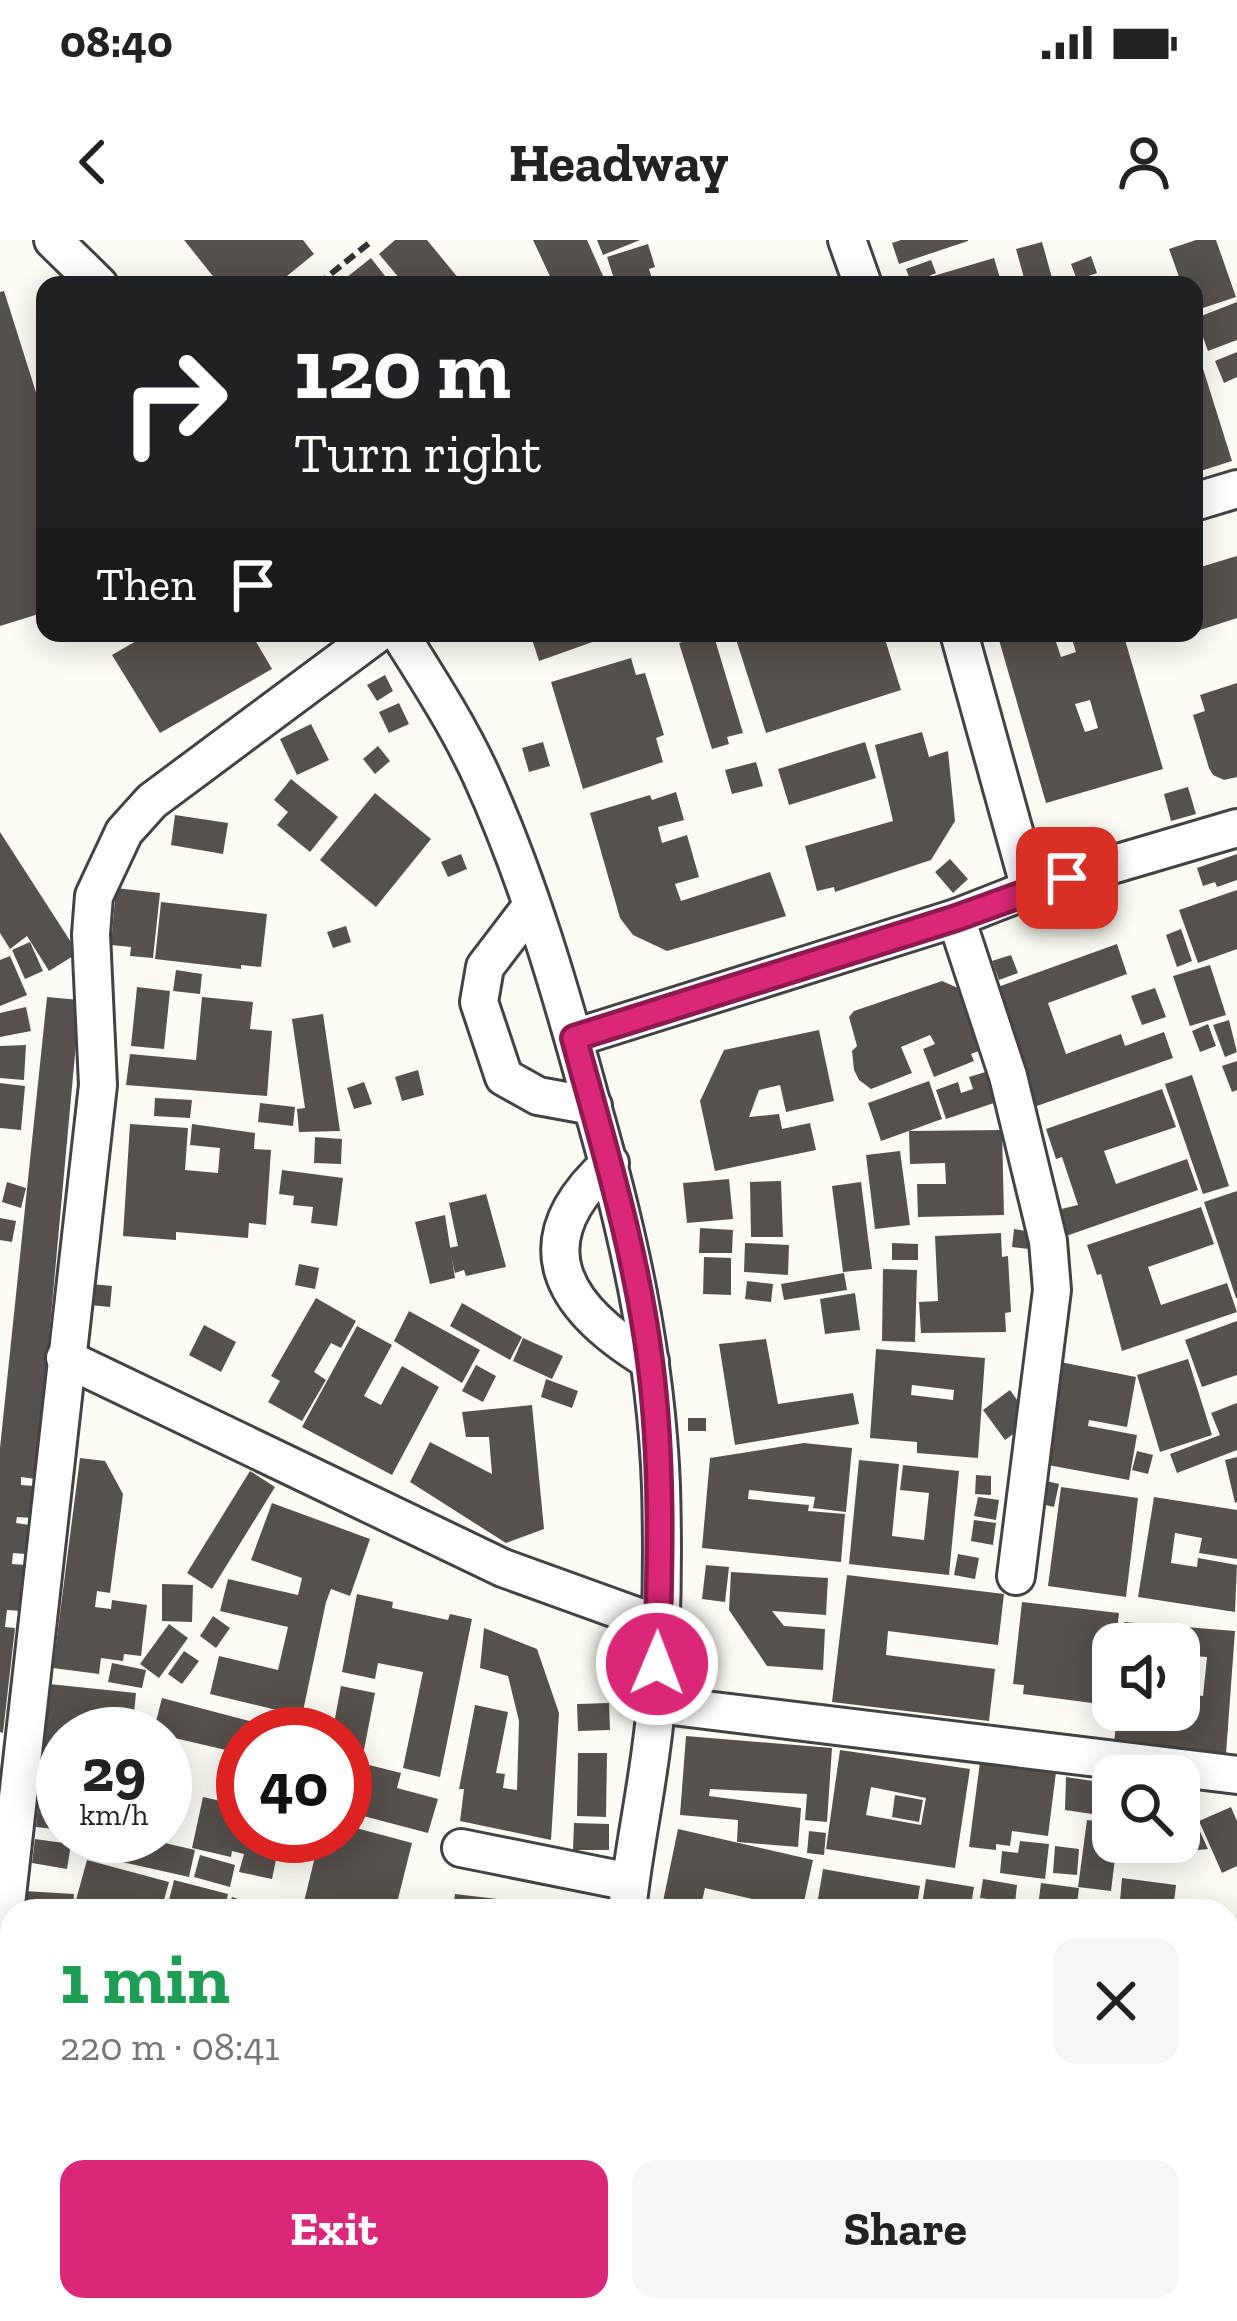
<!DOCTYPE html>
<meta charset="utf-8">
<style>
:root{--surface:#fff;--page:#f6f6f6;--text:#222;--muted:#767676;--accent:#db2777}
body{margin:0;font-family:"Zilla Slab",serif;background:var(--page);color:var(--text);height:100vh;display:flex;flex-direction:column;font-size:45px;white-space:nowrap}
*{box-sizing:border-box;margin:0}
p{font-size:39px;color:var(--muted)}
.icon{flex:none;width:66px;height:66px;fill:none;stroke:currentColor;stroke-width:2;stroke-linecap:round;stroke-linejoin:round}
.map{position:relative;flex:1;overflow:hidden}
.sheet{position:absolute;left:0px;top:1659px;width:1239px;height:423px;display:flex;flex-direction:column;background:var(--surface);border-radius:36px 36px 0 0;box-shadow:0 6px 30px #0003}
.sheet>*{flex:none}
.banner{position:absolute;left:36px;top:36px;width:1167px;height:366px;border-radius:24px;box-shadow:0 6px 30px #0003;background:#202124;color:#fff;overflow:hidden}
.buttons{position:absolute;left:1092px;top:1383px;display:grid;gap:24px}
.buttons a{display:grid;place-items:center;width:108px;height:108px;border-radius:24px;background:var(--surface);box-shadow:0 6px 30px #0003;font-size:60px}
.speed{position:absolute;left:36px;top:1467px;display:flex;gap:24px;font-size:60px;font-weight:700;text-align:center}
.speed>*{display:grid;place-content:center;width:156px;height:156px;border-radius:50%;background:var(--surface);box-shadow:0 6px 30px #0003;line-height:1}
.speed small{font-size:30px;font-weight:400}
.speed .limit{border:18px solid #d22;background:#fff;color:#111}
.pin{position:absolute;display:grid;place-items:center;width:102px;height:102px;color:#fff;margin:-51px;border-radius:24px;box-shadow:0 6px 18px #0006}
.me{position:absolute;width:132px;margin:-66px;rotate:1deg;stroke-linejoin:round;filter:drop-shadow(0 0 9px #0008)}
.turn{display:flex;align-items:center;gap:42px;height:252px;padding:0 60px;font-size:54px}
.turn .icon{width:156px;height:156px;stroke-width:2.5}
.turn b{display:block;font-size:84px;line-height:102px}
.then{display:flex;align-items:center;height:114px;padding:0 60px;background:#0003;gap:24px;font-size:45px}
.round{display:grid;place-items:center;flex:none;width:126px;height:126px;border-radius:24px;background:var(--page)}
.overview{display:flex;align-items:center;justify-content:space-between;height:204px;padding:0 60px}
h1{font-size:72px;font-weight:700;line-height:90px;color:#1e9e55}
.primary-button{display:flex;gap:24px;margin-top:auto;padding:24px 60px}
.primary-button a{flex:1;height:138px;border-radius:24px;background:var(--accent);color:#fff;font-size:48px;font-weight:700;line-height:138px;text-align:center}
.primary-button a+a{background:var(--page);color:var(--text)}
.status{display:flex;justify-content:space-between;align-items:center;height:84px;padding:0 60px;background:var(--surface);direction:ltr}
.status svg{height:33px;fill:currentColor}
header{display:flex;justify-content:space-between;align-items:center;height:156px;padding:0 60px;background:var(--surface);font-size:54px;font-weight:700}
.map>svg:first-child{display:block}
.building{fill:#57514d;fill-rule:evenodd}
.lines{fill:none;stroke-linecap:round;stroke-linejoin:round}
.minor-casing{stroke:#434343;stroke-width:42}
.path{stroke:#323232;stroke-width:6;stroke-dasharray:12 6;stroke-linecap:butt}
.minor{stroke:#fff;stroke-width:36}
.route-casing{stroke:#8e194d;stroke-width:30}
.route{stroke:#db2777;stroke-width:21}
</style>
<div class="status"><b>08:40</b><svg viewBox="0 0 49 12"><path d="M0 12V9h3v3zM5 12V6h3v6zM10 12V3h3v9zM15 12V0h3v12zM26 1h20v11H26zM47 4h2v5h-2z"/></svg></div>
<header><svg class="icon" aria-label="back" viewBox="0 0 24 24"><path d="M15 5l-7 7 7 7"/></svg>Headway<svg class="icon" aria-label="person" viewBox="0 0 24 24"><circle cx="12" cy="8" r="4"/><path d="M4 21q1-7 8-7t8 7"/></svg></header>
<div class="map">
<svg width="1237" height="2081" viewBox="0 0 1237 2081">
<rect width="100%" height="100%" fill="#fdfcf4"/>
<g class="building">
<path d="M184,0H303L314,14L276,45H220Z"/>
<path d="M395,0H427L464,45H405L379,14Z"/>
<path d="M533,0H587L607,45H554Z"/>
<path d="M597,0H640L603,15Z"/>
<path d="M901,0H968V1L899,24L892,3Z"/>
<path d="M1196,0H1216L1236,57L1194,71V45H1182L1169,9Z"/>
<path d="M1042,2L1054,45H1026L1016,9Z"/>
<path d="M648,4L655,27L649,29L654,45H616L607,17Z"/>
<path d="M1091,16L1097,33L1077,40L1071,24Z"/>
<path d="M371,18L392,45H337Z"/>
<path d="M994,18L1002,45H912L906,29L931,20L936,33L920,40Z"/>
<path d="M4,51L45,181V372L0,386V52Z"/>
<path d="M1237,62V100L1208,111L1196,78Z"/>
<path d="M1237,112V137L1224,143L1215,121Z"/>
<path d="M1199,116L1232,221L1194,233V118Z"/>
<path d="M1237,316V378L1194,392V329Z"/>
<path d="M150,393H251L272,429L160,493L112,415Z"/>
<path d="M530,393H615V394L539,421Z"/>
<path d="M713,393L743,493L727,497L729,504L712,509L679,403Z"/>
<path d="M734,393H883L901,450L766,493Z"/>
<path d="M997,393H1053L1061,417L1076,412L1070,393H1123L1163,529L1046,563ZM1090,460L1098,488L1085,492L1075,464Z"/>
<path d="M631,418L636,435L645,433L664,495L656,498L663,522L583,549L551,442Z"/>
<path d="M385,435L393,451L377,461L367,445Z"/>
<path d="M1237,443V537L1224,540L1213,535L1209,528L1193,475L1205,471L1200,455Z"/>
<path d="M399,463L409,484L389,493L379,472Z"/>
<path d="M311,484L329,520L297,535L280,499Z"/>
<path d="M922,492L929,517L948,511L955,581L931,620L835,652L834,647L817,651L805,606L893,581L875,505Z"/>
<path d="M543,502L550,526L529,532L522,508Z"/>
<path d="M865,502L876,538L789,565L778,529Z"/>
<path d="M378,506L390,521L375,534L363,519Z"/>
<path d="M756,522L763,546L732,554L725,530Z"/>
<path d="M291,539L338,577L310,612L277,585L288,572L274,560Z"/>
<path d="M1188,547L1196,574L1171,581L1164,554Z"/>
<path d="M676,552L684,580L658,587L662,603L687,595L699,637L675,644L681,661L770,632L786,676L667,711L633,695L620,678L590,573L650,555L652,560Z"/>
<path d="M375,553L431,599L376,667L320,620Z"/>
<path d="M175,575L228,583L223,614L171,605Z"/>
<path d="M0,592L78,713L49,731L27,696L10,709L0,693Z"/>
<path d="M461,614L467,629L448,637L441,622Z"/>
<path d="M1237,614V640L1217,647L1215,642L1203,646L1197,628Z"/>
<path d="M950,619L968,639L953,653L935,632Z"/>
<path d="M116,648L160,653L153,718L130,716L131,707L111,705Z"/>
<path d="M1237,650V709L1198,723L1179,670Z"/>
<path d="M161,662L267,674L261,727L241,725V729L155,719Z"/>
<path d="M346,686L351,702L333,708L327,692Z"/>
<path d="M1181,689L1192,721L1177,727L1166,695Z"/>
<path d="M30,702L43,731L25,739L12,710Z"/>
<path d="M1117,704L1127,734L1048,763L1066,814L1121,794L1125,806L1164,792L1173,818L1034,867L992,749Z"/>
<path d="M1011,715L1018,733L999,740L992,721Z"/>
<path d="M10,716L27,755L0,766V720Z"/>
<path d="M1210,725L1226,775L1190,786L1173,736Z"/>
<path d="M176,730L202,734L200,754L173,751Z"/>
<path d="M942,741L958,748L963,755L984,809L971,814L974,821L934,837L923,809L935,804L930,795L901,807L912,833L871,849L859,840L854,830L852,811L857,806L849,777L854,771Z"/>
<path d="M137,747L170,751L164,809L131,806Z"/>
<path d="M1155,748L1166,777L1142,785L1131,756Z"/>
<path d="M47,757L80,760L36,1239L21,1237V1245L35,1246L31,1278L17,1277L16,1283L29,1285L26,1314L13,1313L12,1324L26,1325L21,1371L7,1370L5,1387L15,1388L3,1493L0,1492V1208Z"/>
<path d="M202,757L253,762L250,789L272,791L267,856L126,845L130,814L196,820Z"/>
<path d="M26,767L31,791L0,797V773Z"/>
<path d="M323,774L340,891L299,892L297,869L305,868L292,779Z"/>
<path d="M1229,780L1237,812L1225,817L1213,785Z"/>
<path d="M1208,784L1216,806L1200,812L1192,791Z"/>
<path d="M819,790L834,861L786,872L780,845L759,850L749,877L779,874L782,889L810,883L816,910L715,931L700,861L724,810Z"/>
<path d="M26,805L24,840L0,838V806Z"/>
<path d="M1237,821V850L1232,852L1222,826Z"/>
<path d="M418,830L424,855L402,861L395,837Z"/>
<path d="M992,830L1003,860L946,879L936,850L958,842L961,853L973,849L969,837Z"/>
<path d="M1192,835L1229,946L1203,954L1165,844Z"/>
<path d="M929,841L942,879L881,901L868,863Z"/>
<path d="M364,842L372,864L354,869L347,848Z"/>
<path d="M0,843L25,846L21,890L0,888Z"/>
<path d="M1162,849L1176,887L1104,911L1116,944L1187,919L1198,950L1066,996L1057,970L1078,965L1062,917L1056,919L1046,889Z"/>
<path d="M155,858L192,860L190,878L154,876Z"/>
<path d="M260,863L295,867L293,886L258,882Z"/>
<path d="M130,884L188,888L185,930L218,933L220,908L190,905L192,884L255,893L254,909L271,910L266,985L249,983L248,998L176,992V1000L123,996Z"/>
<path d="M1002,890L1004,975L918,977L917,944H946L945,923L910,924L909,891Z"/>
<path d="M315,897L342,899L341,924L314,923Z"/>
<path d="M900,911L910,985L875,989L866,915Z"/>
<path d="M282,930L343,938L337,986L311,983L313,967L293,965L294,956L279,954Z"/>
<path d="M729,939L733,979L687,983L683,943Z"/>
<path d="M781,941L783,997H751L750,942Z"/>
<path d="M7,942L26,948L21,968L2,962Z"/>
<path d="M861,942L872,1029L843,1032L832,946Z"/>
<path d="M1237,951V1058H1236L1204,962Z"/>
<path d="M486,954L506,1027L466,1036L464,1030L455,1033L449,1008L458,1006L449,963Z"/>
<path d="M1201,967L1214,1004L1148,1027L1161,1065L1227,1043L1237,1072L1122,1111L1101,1034L1097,1035L1087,1005Z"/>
<path d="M445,975L455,1038L430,1044L415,982Z"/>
<path d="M0,978L16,981L12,1002L0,1000Z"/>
<path d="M700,988L733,990L732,1013H699Z"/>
<path d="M1014,989L1032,992L1029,1009L1012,1007Z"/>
<path d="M1001,993L1002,1017L1008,1016L1011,1072L1005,1073L1006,1092L921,1093L919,1062L938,1061L935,996Z"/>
<path d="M745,1003L789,1005L788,1035L744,1032Z"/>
<path d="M892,1003L918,1004V1020H892Z"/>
<path d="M704,1017L731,1018V1055L703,1054Z"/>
<path d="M299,1024L319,1028L315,1049L295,1045Z"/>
<path d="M883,1029L917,1030L915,1102L882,1101Z"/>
<path d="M844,1033L847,1050L784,1060L781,1044Z"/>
<path d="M747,1041L773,1044L771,1062L745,1059Z"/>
<path d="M92,1044L112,1046L110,1067L90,1065Z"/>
<path d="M855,1053L860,1090L825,1094L820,1059Z"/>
<path d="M316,1058L356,1081L341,1108L331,1103L314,1132L326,1140L302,1181L268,1162L280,1141L271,1136Z"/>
<path d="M462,1063L522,1097L510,1120L450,1086Z"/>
<path d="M409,1071L480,1110L462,1143L394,1101Z"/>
<path d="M1237,1081V1135L1202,1147L1185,1100Z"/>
<path d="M204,1085L236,1102L221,1132L189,1115Z"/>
<path d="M357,1086L392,1105L364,1156L381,1165L402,1126L439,1147L392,1235L302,1187Z"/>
<path d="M523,1098L563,1116L552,1139L513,1121Z"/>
<path d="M766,1099L778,1164L853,1153L859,1184L735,1205L719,1104Z"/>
<path d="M876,1109L985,1118L978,1218L917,1213V1202L870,1198ZM912,1145L954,1150L953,1160L911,1155Z"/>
<path d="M1188,1119L1212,1195L1160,1212L1137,1135Z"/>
<path d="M1055,1121L1136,1137L1127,1187L1089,1180L1088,1186L1137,1195L1129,1240L1037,1223Z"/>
<path d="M476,1125L496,1136L483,1162L462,1151Z"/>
<path d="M546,1139L578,1151L572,1168L541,1157Z"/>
<path d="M1010,1150L1032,1181L1005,1200L983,1170Z"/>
<path d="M1237,1163V1210L1177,1233L1170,1214L1220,1195L1211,1173Z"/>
<path d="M532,1165L544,1289L506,1303L410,1242L430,1202L492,1234L489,1197H466L462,1172Z"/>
<rect x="688" y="1178" width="18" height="13"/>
<path d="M804,1203L852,1208L846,1272L813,1268L815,1257L749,1250L748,1259L809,1265L808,1271L845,1274L841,1322L702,1308L710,1218Z"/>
<path d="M1137,1211L1153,1215L1148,1234L1132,1230Z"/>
<path d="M1237,1217V1262L1235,1263L1225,1220Z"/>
<path d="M80,1218L105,1221L123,1254L110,1353L97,1351L95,1367L111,1369L112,1360L147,1365L141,1416L124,1414L123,1421L101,1418L99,1434L53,1428Z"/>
<path d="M859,1220L899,1224L892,1296L924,1300L929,1253L900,1250L903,1225L959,1231L949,1335L849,1324Z"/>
<path d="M250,1231L275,1247L212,1349L187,1333Z"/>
<path d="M976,1235L991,1236V1255L975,1254Z"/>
<path d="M1034,1238L1059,1244L1054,1267L1029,1261Z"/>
<path d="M1061,1247L1138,1258L1126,1357L1048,1346Z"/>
<path d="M978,1257L999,1260L996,1280L974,1276Z"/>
<path d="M1154,1257L1237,1270V1319L1199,1313L1202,1298L1175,1293L1171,1323L1197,1327L1198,1318L1237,1325L1235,1372L1138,1357Z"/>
<path d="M272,1263L370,1299L350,1356L331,1349L326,1362L302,1476L210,1454L219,1416L278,1430L288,1387L220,1371L228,1339L298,1355L302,1338L251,1320Z"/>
<path d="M974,1280L996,1283L993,1305L971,1301Z"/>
<path d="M958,1314L979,1318L975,1339L954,1335Z"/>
<path d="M706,1325L729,1327L725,1362L702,1359Z"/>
<path d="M731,1332L828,1338L826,1375L772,1371L784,1386L825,1389L823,1430L767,1426L729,1370Z"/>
<path d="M847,1335L1004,1354L998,1405L888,1391L886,1415L995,1429L989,1481L832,1462Z"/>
<path d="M162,1344L193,1345L192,1382L162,1381Z"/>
<path d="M357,1354L393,1362L392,1368L448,1380L450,1374L472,1379L440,1537L403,1528L423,1432L378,1423L375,1439L342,1432Z"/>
<path d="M1022,1362L1119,1373L1108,1465L1023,1454L1024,1445L1013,1444Z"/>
<path d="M213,1376L230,1388L216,1408L200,1396Z"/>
<path d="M1124,1382L1235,1391L1226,1514L1114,1505L1117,1470H1179V1453L1203,1456L1207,1417L1179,1415V1404H1122Z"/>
<path d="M169,1384L188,1398L159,1438L140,1424Z"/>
<path d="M484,1388L537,1409L559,1473L551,1600L460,1581L464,1549H459L475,1465L508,1472L496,1533L505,1534L503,1548L517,1550L519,1481L508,1436L480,1428Z"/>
<path d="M184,1411L199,1421L182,1444L168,1434Z"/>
<path d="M112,1423L146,1430L142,1448L108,1442Z"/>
<path d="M49,1444L136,1453L132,1494H102L103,1486L97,1485V1494H63V1590L36,1587Z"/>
<path d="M341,1446L375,1453L363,1515L345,1512V1494H332Z"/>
<path d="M162,1458L280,1489L278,1494H243V1514L153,1493Z"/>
<path d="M609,1463L610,1490L578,1491L577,1464Z"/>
<path d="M686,1496L832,1508L827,1582L805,1580L807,1554L710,1549L709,1556L801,1568L798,1607L737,1602L738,1580L680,1575Z"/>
<path d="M840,1510L970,1529L955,1628L826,1609ZM871,1547L926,1558L921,1585L866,1575Z"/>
<path d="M578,1513H607L606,1577L577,1576Z"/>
<path d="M980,1522L1056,1532L1048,1596L1012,1591L1010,1606L996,1604V1610L969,1607Z"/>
<path d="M361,1523L401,1533L397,1548L438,1559L428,1593L348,1572Z"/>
<path d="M1066,1537L1113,1544V1577L1065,1570Z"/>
<path d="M895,1555L923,1560L919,1582L892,1577Z"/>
<path d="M203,1557L243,1566V1596H281L272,1639L239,1632L244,1614L232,1611L231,1617L192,1608Z"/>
<path d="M1231,1567L1237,1581V1626L1222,1633L1199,1581Z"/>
<path d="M1087,1580L1113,1583V1602H1117L1111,1651L1078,1647Z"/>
<path d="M574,1583L609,1584V1610H573Z"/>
<path d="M345,1585L412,1603L395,1671H323L303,1666L320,1596H345Z"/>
<path d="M1197,1585L1208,1609L1177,1612L1151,1607L1145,1602H1179V1589Z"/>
<path d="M678,1589L813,1620L802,1671H763L765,1662L705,1648L702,1661L729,1666L728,1671H661Z"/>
<path d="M809,1591L826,1593L824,1615L807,1613Z"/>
<path d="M96,1596H135L195,1610L189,1637L91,1615Z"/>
<path d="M35,1599L71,1604L67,1629L32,1623Z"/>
<path d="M1020,1601L1049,1604L1045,1639L1000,1633L1002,1611L1018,1613Z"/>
<path d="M1055,1606L1079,1609L1077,1635L1053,1633Z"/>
<path d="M200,1615L235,1625L230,1647L194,1637Z"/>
<path d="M87,1620L169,1642L161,1671H116L76,1660Z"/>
<path d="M823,1629L920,1646L916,1671H816Z"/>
<path d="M1122,1638L1176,1645L1173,1671H1142L1143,1664L1120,1661Z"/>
<path d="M926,1639L974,1647L970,1671H921Z"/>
<path d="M983,1639L1017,1645L1015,1663L980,1658Z"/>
<path d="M174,1640L228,1654L224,1671L167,1668Z"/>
<path d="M1041,1643L1079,1648L1076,1671L1038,1666Z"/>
<path d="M24,1651L74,1654L73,1671H23Z"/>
<path d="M455,1654L573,1668V1671H453Z"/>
<path d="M232,1657L250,1663L247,1671H227Z"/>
<path d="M1227,1694H1237L1234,1782H1227Z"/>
<path d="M1229,1803L1237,1804V1902L1227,1900Z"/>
<path d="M0,1952L12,1953V2008L0,2007Z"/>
<rect x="52" y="2070" width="27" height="11"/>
<path d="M81,2070H171V2081H80Z"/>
<path d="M206,2070H277V2081H205Z"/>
<path d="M436,2070H537L536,2081H436Z"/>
<path d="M620,2070H753L752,2081H619Z"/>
<path d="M982,2070H1012L1011,2081H981Z"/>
<path d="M1043,2070H1076L1075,2081H1042Z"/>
<path d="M1095,2070H1200L1199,2081H1153L1154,2075L1138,2073L1137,2081H1095Z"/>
<path d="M21,2071L49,2072V2081H21Z"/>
<path d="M760,2071L854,2078V2081H760Z"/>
</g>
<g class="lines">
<defs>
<g id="minor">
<path d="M53,0L99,45"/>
<path d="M847,0L863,45"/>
<path d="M1194,262L1237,249"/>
<path d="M399,393C428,439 458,485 481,535C528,638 561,752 591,862C627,987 656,1114 661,1246C663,1317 662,1392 656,1464C651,1533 634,1602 627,1671"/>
<path d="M959,393L1030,649"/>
<path d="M530,668L485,727L479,762L504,837L538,856L593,866"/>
<path d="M956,678L1008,836L1048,1001L1052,1050L1016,1336"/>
<path d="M574,798L956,678L1030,649L1237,588"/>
<path d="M610,923C521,1003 562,1068 650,1121"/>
<path d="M65,1118L503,1328L658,1384"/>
<path d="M656,1464L1237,1535"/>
<path d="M461,1608L630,1642"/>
<path d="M8,1847L1,1806L0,1718L98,845L91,694L94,656L124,592L152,561L378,393"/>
<path d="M577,2081L579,2070"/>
<path d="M908,2081L909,2070"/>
<path d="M1226,2081L1237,1971"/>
</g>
</defs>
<use href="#minor" class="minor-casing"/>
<path class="path" d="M317,45L373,0"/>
<use href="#minor" class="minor"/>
</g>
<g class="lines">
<defs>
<path id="route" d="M657,1424C660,1323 663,1221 650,1121C636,1011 603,904 574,798L956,678L1067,638"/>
</defs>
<use href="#route" class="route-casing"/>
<use href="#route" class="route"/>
</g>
</svg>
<div class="buttons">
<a><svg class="icon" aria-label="sound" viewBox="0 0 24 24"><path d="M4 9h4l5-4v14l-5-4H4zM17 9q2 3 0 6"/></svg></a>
<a><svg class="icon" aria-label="search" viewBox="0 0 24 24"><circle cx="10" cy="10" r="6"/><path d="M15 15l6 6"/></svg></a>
</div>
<div class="speed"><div>29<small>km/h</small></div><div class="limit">40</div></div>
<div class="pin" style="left:1067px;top:638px;background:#d93025"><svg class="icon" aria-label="arrive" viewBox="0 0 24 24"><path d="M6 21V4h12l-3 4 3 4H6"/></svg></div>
<svg class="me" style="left:657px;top:1424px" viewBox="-20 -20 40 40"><circle r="17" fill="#db2777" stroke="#fff" stroke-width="3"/><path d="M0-11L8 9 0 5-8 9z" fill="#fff"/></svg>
<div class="banner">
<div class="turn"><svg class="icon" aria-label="right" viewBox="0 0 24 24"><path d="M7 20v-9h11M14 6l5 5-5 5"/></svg><div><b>120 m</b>Turn right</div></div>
<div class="then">Then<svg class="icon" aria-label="arrive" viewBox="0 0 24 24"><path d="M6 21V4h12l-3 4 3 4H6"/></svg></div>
</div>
<section class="sheet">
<div class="overview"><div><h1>1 min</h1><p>220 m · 08:41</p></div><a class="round"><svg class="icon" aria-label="close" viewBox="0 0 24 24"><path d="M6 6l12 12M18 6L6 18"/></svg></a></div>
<div class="primary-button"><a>Exit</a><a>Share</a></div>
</section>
</div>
